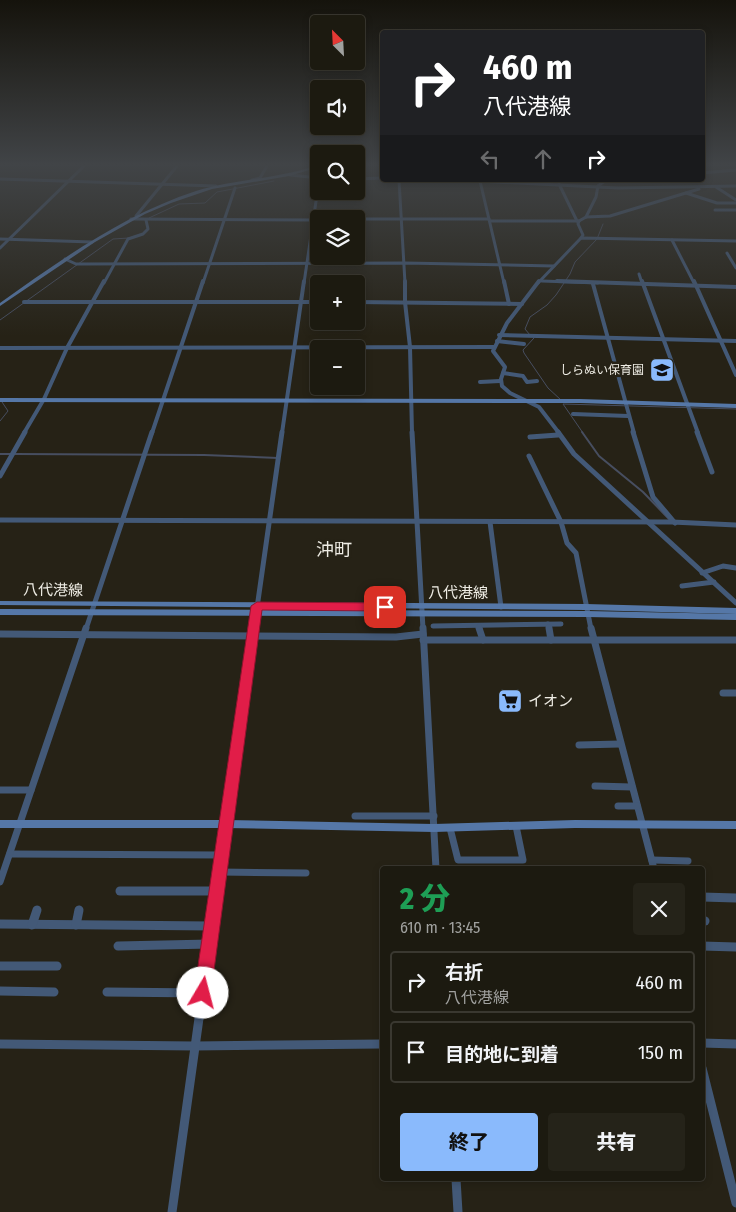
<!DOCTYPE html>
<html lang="ja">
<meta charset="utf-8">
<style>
:root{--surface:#1c1a10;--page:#252319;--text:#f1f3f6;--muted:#a0a19f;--line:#3a3830;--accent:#8abafc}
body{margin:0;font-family:"Fira Sans Condensed","Noto Sans JP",sans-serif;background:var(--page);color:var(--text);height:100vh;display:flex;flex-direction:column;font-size:19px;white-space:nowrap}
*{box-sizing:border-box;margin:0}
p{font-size:16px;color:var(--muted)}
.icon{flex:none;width:28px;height:28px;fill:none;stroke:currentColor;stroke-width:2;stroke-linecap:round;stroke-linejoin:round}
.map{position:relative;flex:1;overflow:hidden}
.details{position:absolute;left:380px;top:866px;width:325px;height:315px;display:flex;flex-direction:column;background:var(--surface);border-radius:5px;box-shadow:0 2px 8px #0003,0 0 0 1px var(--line)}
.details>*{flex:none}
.hud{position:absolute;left:380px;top:30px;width:325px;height:152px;border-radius:5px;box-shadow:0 2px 8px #0003,0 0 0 1px var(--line);background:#202124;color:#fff;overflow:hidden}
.needle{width:32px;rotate:336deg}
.buttons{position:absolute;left:310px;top:15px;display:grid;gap:10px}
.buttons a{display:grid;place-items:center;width:55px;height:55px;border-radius:5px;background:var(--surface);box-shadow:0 2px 8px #0003,0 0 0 1px var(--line);font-size:25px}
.pin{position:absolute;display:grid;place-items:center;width:42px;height:42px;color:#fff;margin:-21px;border-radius:10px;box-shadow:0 2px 8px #0006}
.me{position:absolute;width:55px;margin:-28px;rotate:8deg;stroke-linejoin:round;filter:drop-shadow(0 0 4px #0008)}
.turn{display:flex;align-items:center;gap:18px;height:105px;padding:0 20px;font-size:22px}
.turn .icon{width:65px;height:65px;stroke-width:2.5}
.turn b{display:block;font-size:35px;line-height:42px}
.lanes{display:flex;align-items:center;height:48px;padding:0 20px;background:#0003;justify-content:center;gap:25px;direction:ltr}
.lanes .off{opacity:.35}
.round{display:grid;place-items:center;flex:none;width:52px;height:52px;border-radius:5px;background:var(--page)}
.overview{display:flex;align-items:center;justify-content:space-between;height:85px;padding:0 20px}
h1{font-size:30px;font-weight:800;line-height:38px;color:#1e9e55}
.cta{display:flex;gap:10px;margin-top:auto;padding:10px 20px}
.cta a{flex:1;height:58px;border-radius:5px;background:var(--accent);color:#111;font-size:20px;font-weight:800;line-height:58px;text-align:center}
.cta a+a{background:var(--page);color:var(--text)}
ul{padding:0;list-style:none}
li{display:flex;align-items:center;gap:15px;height:62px;margin:0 10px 8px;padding:0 10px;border:2px solid var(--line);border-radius:5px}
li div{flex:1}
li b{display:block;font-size:19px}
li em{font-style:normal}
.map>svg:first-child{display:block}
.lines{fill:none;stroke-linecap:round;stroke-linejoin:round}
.stream-far1{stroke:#474e60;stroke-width:1}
.stream{stroke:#474e60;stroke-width:2}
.street-far4{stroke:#435977;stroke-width:3}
.street-far3{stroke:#435977;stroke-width:4}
.street-far2{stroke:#435977;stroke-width:5}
.street-far1{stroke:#435977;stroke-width:7}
.street{stroke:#435977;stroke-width:9}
.secondary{fill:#5577a7;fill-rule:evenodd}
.route{fill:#e11d48;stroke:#92132f}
.labels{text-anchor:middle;stroke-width:5;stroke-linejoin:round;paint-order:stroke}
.far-poi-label{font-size:12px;fill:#eeece4;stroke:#262216;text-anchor:end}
.street-label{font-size:15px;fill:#eeece4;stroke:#262216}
.poi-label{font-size:15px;fill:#eeece4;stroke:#262216;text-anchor:start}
.quarter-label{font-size:18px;fill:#eeece4;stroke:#262216}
</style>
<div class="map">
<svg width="736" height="1212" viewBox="0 0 736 1212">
<rect width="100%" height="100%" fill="#262216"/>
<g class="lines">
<g class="stream-far1">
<path d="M149,218L179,204L205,203L217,192L274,181"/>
<path d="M0,320L113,239L129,238"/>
<path d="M530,335L525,329L530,317L547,305L556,295L570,274L575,262L597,239L603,224"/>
<path d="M534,338L523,350L524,353L548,388L561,400"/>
<path d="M0,399L8,411L0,421"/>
<path d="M583,433L563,404L736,409"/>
</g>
<g class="stream">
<path d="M582,432L599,456L643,492L669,519"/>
<path d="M0,454H10"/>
<path d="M15,454L204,455L278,458"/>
</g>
<g class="street-far4">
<path d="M702,173L736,170"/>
<path d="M290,175L319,178"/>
<path d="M0,179L216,186"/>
<path d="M356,179L382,178"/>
<path d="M252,180L260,178L267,166"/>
<path d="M399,180L405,283"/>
<path d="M457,180L618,188L736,186"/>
<path d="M480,181L504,283"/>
<path d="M559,184L577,221"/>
<path d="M598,186L606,180"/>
<path d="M716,187L736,200"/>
<path d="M686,193L717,203H736"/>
<path d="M715,210H736"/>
<path d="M136,216L177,166"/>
<path d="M586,217L596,197L598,186"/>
<path d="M131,219L319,220"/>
<path d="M356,219H489"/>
<path d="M490,221H579L586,217L610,216L699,189"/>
<path d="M579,221L578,224L583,235L581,238"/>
<path d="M0,239L92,242"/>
<path d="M672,240L694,283"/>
<path d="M0,248L84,166"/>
<path d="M727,253L736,268"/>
<path d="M65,259L76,264L405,263L554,266"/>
<path d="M639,274L642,283"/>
<path d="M542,281L598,283"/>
<path d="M104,283L128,239L143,234L148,229L146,220"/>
<path d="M203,283L235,188"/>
<path d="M304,283L319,181"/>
<path d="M538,283L581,238L736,241"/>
</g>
<g class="street-far3">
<path d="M405,281V302L410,347L412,433"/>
<path d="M504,281L509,304"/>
<path d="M539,281L507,323L493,351L505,367L501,379L502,386L510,393L539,407L559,433"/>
<path d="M557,281L736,287"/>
<path d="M642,281L698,433"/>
<path d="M694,281L736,375"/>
<path d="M593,284L634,433"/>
<path d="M24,302H319"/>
<path d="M356,302L522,304"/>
<path d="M499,335L736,341"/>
<path d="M497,341L524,344"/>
<path d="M0,348L494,347"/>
<path d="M503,373L523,376L527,382L537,381"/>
<path d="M480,382L500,381"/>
<path d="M573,414L628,416"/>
<path d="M24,433L44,399L67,348L104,281"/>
<path d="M152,433L203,281"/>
<path d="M282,433L304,281"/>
</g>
<g class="street-far2">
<path d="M412,432L423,629"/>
<path d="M558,432L574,454L736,603"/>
<path d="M633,432L653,497L675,523"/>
<path d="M697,432L712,472"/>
<path d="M530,437L558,435"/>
<path d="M529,456L561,522L567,543L576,553L591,629"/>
<path d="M0,476L25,432"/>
<path d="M0,520L672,522L736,525"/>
<path d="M490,522L501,607"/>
<path d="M702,573L723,566L736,568"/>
<path d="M682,586L714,582"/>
<path d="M548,624L549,629"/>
<path d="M433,626L561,624"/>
<path d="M479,626L480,629"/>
<path d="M86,629L152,432"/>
<path d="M254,629L282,432"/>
</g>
<g class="street-far1">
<path d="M423,628L436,869"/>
<path d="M479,628L483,640"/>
<path d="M549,628L551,640"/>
<path d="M591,628L654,869"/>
<path d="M0,634L396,637L423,634"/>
<path d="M423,640H736"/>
<path d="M723,693H736"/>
<path d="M579,745L620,744"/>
<path d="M595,786L632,787"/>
<path d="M0,790H31"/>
<path d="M618,806H637"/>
<path d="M355,816H434"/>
<path d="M450,828L458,860H523L516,826"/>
<path d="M10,854L222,855"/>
<path d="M652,860L688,861"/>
<path d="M220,872L306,873"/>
<path d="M0,882L86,628"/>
<path d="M218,883L254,628"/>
</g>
<g class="street">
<path d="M120,891H217"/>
<path d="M702,897L736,898"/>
<path d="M702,921H705"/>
<path d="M0,924L212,926"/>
<path d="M32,925L37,910"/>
<path d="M76,925L79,910"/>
<path d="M118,946L210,944"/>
<path d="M702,946L736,947"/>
<path d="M0,966H57"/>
<path d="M0,991L54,992"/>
<path d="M107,992L203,993"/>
<path d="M702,1043L736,1044"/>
<path d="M0,1044L195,1046L382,1044"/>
<path d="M702,1068L736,1203"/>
<path d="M456,1179L458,1212"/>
<path d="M172,1212L218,882"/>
</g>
<g class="secondary">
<path d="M315,166H319V167L289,176L212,189L171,203L145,214L95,242L0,306V303C62,259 123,215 196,191C235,179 276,179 315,166Z"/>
<path d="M0,398L580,399L736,404V408L580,403L0,402Z"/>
<path d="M0,601L586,604L736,608V614L586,610L0,605Z"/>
<path d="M0,609L587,611L736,614V620L587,617L0,615Z"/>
<path d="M0,820H226L434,824L575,820L736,821V829L575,828L434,832L226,828H0Z"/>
</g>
</g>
<linearGradient id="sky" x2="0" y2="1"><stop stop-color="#15130c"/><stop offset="0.49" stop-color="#414447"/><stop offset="1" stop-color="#414447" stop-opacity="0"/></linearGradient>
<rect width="736" height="336" fill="url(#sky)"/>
<path class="route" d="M257,602L385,603L390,607L385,611L262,610L211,993L209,999L203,1001L197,999L194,993L251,606Z"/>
<defs>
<symbol id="school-square" viewBox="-11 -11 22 22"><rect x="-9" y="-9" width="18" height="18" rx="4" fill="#8abafc" stroke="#262216"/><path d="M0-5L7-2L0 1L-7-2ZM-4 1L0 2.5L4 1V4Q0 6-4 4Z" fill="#111"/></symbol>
<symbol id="supermarket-square" viewBox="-11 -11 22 22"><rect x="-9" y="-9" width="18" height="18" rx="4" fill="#8abafc" stroke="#262216"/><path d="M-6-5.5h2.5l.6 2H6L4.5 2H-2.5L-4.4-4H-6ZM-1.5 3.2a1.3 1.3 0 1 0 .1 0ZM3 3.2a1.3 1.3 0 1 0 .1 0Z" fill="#111"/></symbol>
</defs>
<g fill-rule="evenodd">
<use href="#school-square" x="648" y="356" width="28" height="28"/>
<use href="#supermarket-square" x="496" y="687" width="28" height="28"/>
</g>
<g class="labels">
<g class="far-poi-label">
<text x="644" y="374">しらぬい保育園</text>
</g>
<g class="street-label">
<text transform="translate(53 590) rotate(1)" y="5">八代港線</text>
<text x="458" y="598">八代港線</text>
</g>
<g class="poi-label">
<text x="528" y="706">イオン</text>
</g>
<g class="quarter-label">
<text x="334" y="556">沖町</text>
</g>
</g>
</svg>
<div class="buttons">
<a><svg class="needle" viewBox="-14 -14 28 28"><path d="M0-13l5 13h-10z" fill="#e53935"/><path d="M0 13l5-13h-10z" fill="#a0a19f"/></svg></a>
<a><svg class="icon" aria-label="sound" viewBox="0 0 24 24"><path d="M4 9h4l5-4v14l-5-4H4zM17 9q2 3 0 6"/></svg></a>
<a><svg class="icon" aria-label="search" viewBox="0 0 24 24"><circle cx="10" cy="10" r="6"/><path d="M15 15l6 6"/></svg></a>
<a><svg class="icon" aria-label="layers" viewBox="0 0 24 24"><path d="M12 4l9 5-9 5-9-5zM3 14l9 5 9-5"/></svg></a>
<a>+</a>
<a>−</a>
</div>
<div class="pin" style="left:385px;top:607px;background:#d93025"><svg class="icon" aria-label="arrive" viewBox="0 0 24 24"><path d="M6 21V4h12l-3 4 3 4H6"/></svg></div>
<svg class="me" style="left:203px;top:993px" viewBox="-20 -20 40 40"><circle r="19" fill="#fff"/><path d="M0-13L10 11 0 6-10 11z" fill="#e11d48"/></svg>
<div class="hud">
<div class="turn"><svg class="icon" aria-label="right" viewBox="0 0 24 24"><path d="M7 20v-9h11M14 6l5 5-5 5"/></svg><div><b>460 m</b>八代港線</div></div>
<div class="lanes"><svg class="icon off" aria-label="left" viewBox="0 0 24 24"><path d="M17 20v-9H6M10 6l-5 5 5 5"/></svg><svg class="icon off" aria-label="ahead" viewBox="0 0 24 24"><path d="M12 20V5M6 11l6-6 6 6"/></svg><svg class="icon" aria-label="right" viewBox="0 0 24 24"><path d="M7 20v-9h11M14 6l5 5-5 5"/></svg></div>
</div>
<section class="details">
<div class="overview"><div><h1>2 分</h1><p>610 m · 13:45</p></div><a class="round"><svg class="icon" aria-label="close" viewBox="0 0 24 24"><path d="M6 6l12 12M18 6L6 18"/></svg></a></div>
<ul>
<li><svg class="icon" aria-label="right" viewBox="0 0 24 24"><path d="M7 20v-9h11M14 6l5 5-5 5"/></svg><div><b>右折</b><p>八代港線</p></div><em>460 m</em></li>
<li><svg class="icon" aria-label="arrive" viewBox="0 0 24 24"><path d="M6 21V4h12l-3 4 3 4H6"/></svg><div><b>目的地に到着</b></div><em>150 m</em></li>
</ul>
<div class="cta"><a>終了</a><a>共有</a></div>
</section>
</div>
